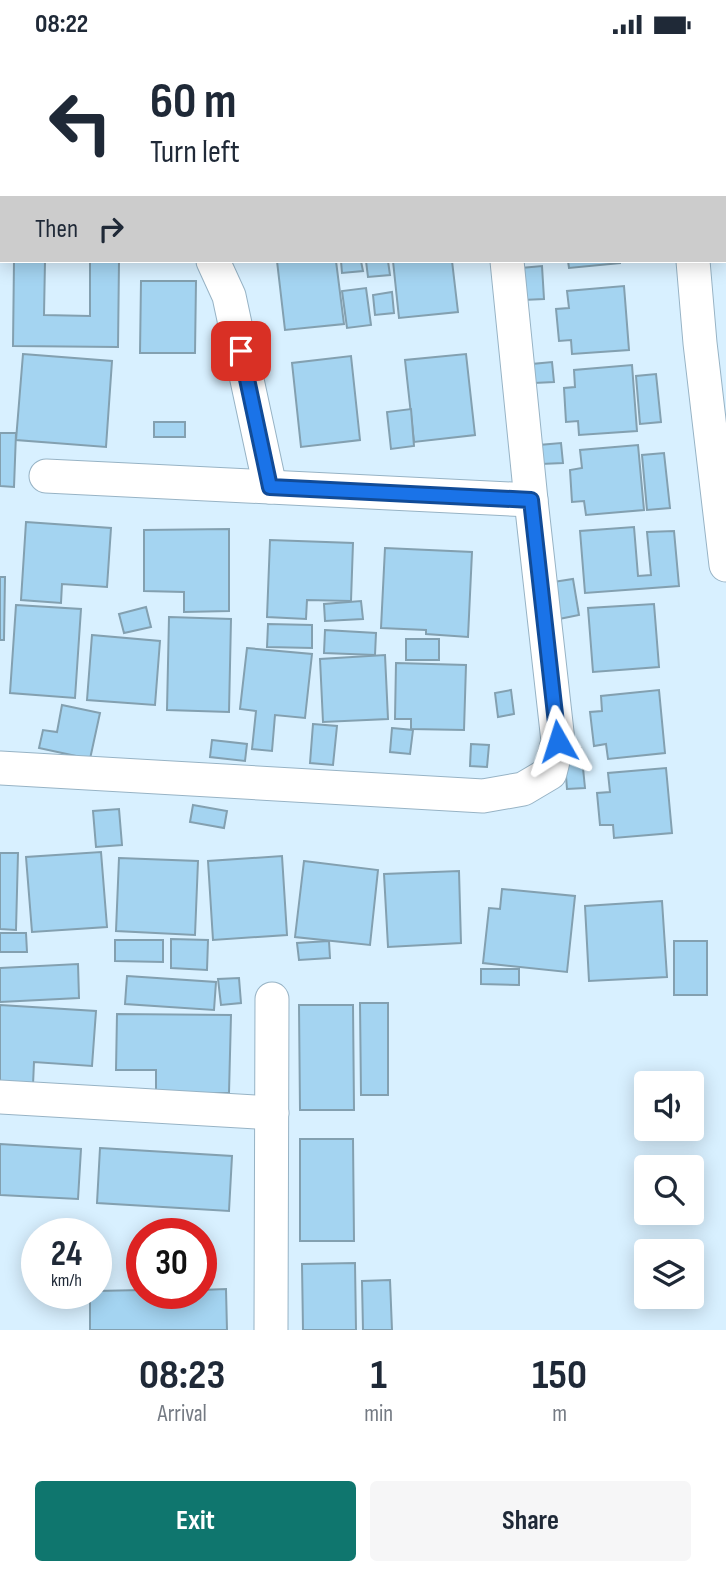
<!DOCTYPE html>
<style>
:root{--surface:#fff;--page:#f6f6f7;--text:#1f2937;--muted:#747a83;--accent:#0f766e}
body{margin:0;font-family:"Sofia Sans Condensed",sans-serif;background:var(--page);color:var(--text);height:100vh;display:flex;flex-direction:column;font-size:26px;white-space:nowrap}
*{box-sizing:border-box;margin:0}
p{font-size:23px;color:var(--muted)}
.icon{flex:none;width:38px;height:38px;fill:none;stroke:currentColor;stroke-width:2;stroke-linecap:round;stroke-linejoin:round}
.map{position:relative;height:1281px;overflow:hidden}
.panel{display:flex;flex-direction:column;background:var(--surface);flex:1}
.panel>*{flex:none}
.top-card{position:absolute;left:0px;top:0px;width:726px;height:214px;box-shadow:0 4px 18px #0003;background:#fff;color:var(--text);overflow:hidden}
.controls{position:absolute;left:634px;top:1022px;display:grid;gap:14px}
.controls a{display:grid;place-items:center;width:70px;height:70px;border-radius:7px;background:var(--surface);box-shadow:0 4px 18px #0003;font-size:35px}
.speed{position:absolute;left:21px;top:1169px;display:flex;gap:14px;font-size:35px;font-weight:700;text-align:center}
.speed>*{display:grid;place-content:center;width:91px;height:91px;border-radius:50%;background:var(--surface);box-shadow:0 4px 18px #0003;line-height:1}
.speed small{font-size:18px;font-weight:400}
.speed .limit{border:10px solid #d22;background:#fff;color:#111}
.pin{position:absolute;display:grid;place-items:center;width:60px;height:60px;color:#fff;margin:-30px;border-radius:14px;box-shadow:0 4px 10px #0006}
.me{position:absolute;width:77px;margin:-38px;rotate:354deg;stroke-linejoin:round;filter:drop-shadow(0 0 5px #0008)}
.turn{display:flex;align-items:center;gap:24px;height:147px;padding:0 35px;font-size:32px}
.turn .icon{width:91px;height:91px;stroke-width:2.5}
.turn b{display:block;font-size:49px;line-height:60px}
.then{display:flex;align-items:center;height:66px;padding:0 35px;background:#0003;gap:14px;font-size:26px}
.eta{display:flex;justify-content:space-evenly;align-items:center;height:119px;text-align:center}
.eta b{font-size:42px;font-weight:700;line-height:49px}
.cta{display:flex;gap:14px;margin-top:auto;padding:14px 35px}
.cta a{flex:1;height:80px;border-radius:7px;background:var(--accent);color:#fff;font-size:28px;font-weight:700;line-height:80px;text-align:center}
.cta a+a{background:var(--page);color:var(--text)}
.status{display:flex;justify-content:space-between;align-items:center;height:49px;padding:0 35px;background:var(--surface);direction:ltr}
.status svg{height:19px;fill:currentColor}
.map>svg:first-child{display:block}
.building{fill:#a4d4f1;stroke:#83a0b0;stroke-width:2}
.lines{fill:none;stroke-linecap:round;stroke-linejoin:round}
.minor-casing{stroke:#97b3c5;stroke-width:35}
.minor{stroke:#fff;stroke-width:33}
.route-casing{stroke:#114b97;stroke-width:18}
.route{stroke:#1a73e8;stroke-width:12}
</style>
<div class="status"><b>08:22</b><svg viewBox="0 0 49 12"><path d="M0 12V9h3v3zM5 12V6h3v6zM10 12V3h3v9zM15 12V0h3v12zM26 1h20v11H26zM47 4h2v5h-2z"/></svg></div>
<div class="map">
<svg width="726" height="1281" viewBox="0 0 726 1281">
<rect width="100%" height="100%" fill="#d8f0ff"/>
<g class="building">
<path d="M34,0H119V2H33Z"/>
<rect x="149" y="0" width="85" height="2"/>
<rect x="264" y="0" width="85" height="2"/>
<path d="M14,212H45L44,266L90,267V212H119L118,298L13,297Z"/>
<path d="M277,212H336L344,275L285,281Z"/>
<path d="M341,212H361L363,222L342,224Z"/>
<path d="M366,212H388L390,226L368,228Z"/>
<path d="M393,212H452L458,263L399,269Z"/>
<path d="M568,212H620V214L569,219Z"/>
<path d="M542,217L544,250L523,251L521,219Z"/>
<path d="M141,232H196L195,304H140Z"/>
<path d="M624,237L629,301L572,305L571,291L559,292L556,260L569,259L567,242Z"/>
<path d="M366,239L371,276L347,279L342,242Z"/>
<path d="M392,243L394,264L375,266L373,246Z"/>
<path d="M23,305L112,312L106,398L16,391Z"/>
<path d="M466,305L475,386L414,393L405,311Z"/>
<path d="M351,307L360,391L301,398L292,314Z"/>
<path d="M552,313L554,333L534,334L532,315Z"/>
<path d="M632,316L637,382L579,386L578,372L566,373L564,339L575,338L574,321Z"/>
<path d="M656,325L661,373L640,375L636,327Z"/>
<path d="M411,360L414,397L391,400L387,363Z"/>
<rect x="154" y="373" width="31" height="15"/>
<path d="M0,384H16L14,438L0,437Z"/>
<path d="M561,394L563,414L541,415L539,396Z"/>
<path d="M638,396L644,461L586,466L584,452L572,453L570,421L582,419L580,401Z"/>
<path d="M664,404L670,459L647,461L642,406Z"/>
<path d="M26,473L111,479L107,538L62,535L61,554L21,551Z"/>
<path d="M634,478L638,527L651,526L647,483L674,482L679,537L585,544L580,482Z"/>
<path d="M229,480V562L184,563V543L144,542V481Z"/>
<path d="M270,491L353,494L351,552L307,551L306,570L267,568Z"/>
<path d="M385,499L472,503L468,588L426,585V581L381,579Z"/>
<path d="M0,528H5L4,591H0Z"/>
<path d="M573,530L579,566L559,570L553,533Z"/>
<path d="M361,552L363,570L325,572L324,555Z"/>
<path d="M654,555L659,618L593,623L588,559Z"/>
<path d="M16,556L81,560L75,649L10,644Z"/>
<path d="M146,558L151,578L124,584L119,565Z"/>
<path d="M169,568L231,570L229,663L167,661Z"/>
<path d="M268,575L312,576V599L267,598Z"/>
<path d="M325,581L376,584L375,606L324,604Z"/>
<path d="M92,586L160,592L155,656L87,651Z"/>
<rect x="406" y="590" width="33" height="21"/>
<path d="M247,599L312,605L305,669L275,666L272,702L252,700L256,662L240,660Z"/>
<path d="M385,606L388,670L323,673L320,610Z"/>
<path d="M396,614L466,616L464,681L411,680V670H395Z"/>
<path d="M511,641L514,665L498,668L495,644Z"/>
<path d="M659,641L665,704L608,710L606,695L594,697L590,663L602,662L601,647Z"/>
<path d="M62,656L100,664L90,710L39,699L43,681L57,683Z"/>
<path d="M313,675L337,677L333,716L310,714Z"/>
<path d="M392,679L413,681L410,705L390,703Z"/>
<path d="M212,691L247,695L245,712L210,708Z"/>
<path d="M471,695L489,696L487,718L470,717Z"/>
<path d="M581,699L585,739L567,740L564,701Z"/>
<path d="M666,719L672,784L614,789L613,776H600L597,744L610,743L608,724Z"/>
<path d="M193,756L227,762L224,779L190,773Z"/>
<path d="M119,760L122,796L96,798L93,762Z"/>
<path d="M101,803L107,878L32,883L26,808Z"/>
<path d="M0,804H18L16,881L0,880Z"/>
<path d="M282,807L287,886L213,891L208,812Z"/>
<path d="M119,809L198,812L195,886L116,882Z"/>
<path d="M304,812L378,821L370,896L295,888Z"/>
<path d="M459,822L461,894L388,898L384,825Z"/>
<path d="M502,840L575,847L567,923L483,914L489,859L500,860Z"/>
<path d="M662,852L667,928L589,932L585,857Z"/>
<path d="M0,884H26L27,903H0Z"/>
<path d="M171,890L208,891L207,921L171,919Z"/>
<path d="M115,891H163V913L115,912Z"/>
<path d="M329,892L330,909L299,911L297,894Z"/>
<rect x="674" y="892" width="33" height="54"/>
<path d="M78,915L79,949L0,953V919Z"/>
<path d="M481,920H519V936L481,935Z"/>
<path d="M127,927L216,933L214,961L125,955Z"/>
<path d="M239,929L241,954L221,956L218,930Z"/>
<path d="M360,954H388V1046H361Z"/>
<path d="M0,956L96,962L92,1017L34,1013L33,1036L0,1033Z"/>
<path d="M299,956H353L354,1061H300Z"/>
<path d="M117,965L231,966L229,1044H156V1021H116Z"/>
<path d="M300,1090H353L354,1192H300Z"/>
<path d="M0,1095L81,1100L78,1150L0,1146Z"/>
<path d="M100,1099L232,1107L229,1162L97,1154Z"/>
<path d="M355,1214L356,1281H303L302,1215Z"/>
<path d="M390,1231L392,1281H363L362,1232Z"/>
<path d="M226,1240L227,1281H90V1244H96V1242L142,1241V1244H201V1241Z"/>
</g>
<g class="lines">
<defs>
<g id="minor">
<path d="M470,0V2"/>
<path d="M674,0V2"/>
<path d="M724,66H726"/>
<path d="M0,183H2"/>
<path d="M213,212L229,247L270,438"/>
<path d="M693,212L700,294L726,516"/>
<path d="M46,427L531,451"/>
<path d="M0,719L483,747L523,740L550,724L558,692L531,451L507,212"/>
<path d="M0,1048L272,1064"/>
<path d="M271,1281L272,950"/>
</g>
</defs>
<use href="#minor" class="minor-casing"/>
<use href="#minor" class="minor"/>
</g>
<g class="lines">
<defs>
<path id="route" d="M241,302L270,438L531,451L558,692"/>
</defs>
<use href="#route" class="route-casing"/>
<use href="#route" class="route"/>
</g>
</svg>
<div class="controls">
<a><svg class="icon" aria-label="sound" viewBox="0 0 24 24"><path d="M4 9h4l5-4v14l-5-4H4zM17 9q2 3 0 6"/></svg></a>
<a><svg class="icon" aria-label="search" viewBox="0 0 24 24"><circle cx="10" cy="10" r="6"/><path d="M15 15l6 6"/></svg></a>
<a><svg class="icon" aria-label="layers" viewBox="0 0 24 24"><path d="M12 4l9 5-9 5-9-5zM3 14l9 5 9-5"/></svg></a>
</div>
<div class="speed"><div>24<small>km/h</small></div><div class="limit">30</div></div>
<div class="pin" style="left:241px;top:302px;background:#d93025"><svg class="icon" aria-label="arrive" viewBox="0 0 24 24"><path d="M6 21V4h12l-3 4 3 4H6"/></svg></div>
<svg class="me" style="left:558px;top:692px" viewBox="-20 -20 40 40"><path d="M0-17L14 15 0 8-14 15z" fill="#1a73e8" stroke="#fff" stroke-width="4"/></svg>
<div class="top-card">
<div class="turn"><svg class="icon" aria-label="left" viewBox="0 0 24 24"><path d="M17 20v-9H6M10 6l-5 5 5 5"/></svg><div><b>60 m</b>Turn left</div></div>
<div class="then">Then<svg class="icon" aria-label="right" viewBox="0 0 24 24"><path d="M7 20v-9h11M14 6l5 5-5 5"/></svg></div>
</div>
</div>
<section class="panel">
<div class="eta">
<div><b>08:23</b><p>Arrival</p></div>
<div><b>1</b><p>min</p></div>
<div><b>150</b><p>m</p></div>
</div>
<div class="cta"><a>Exit</a><a>Share</a></div>
</section>
